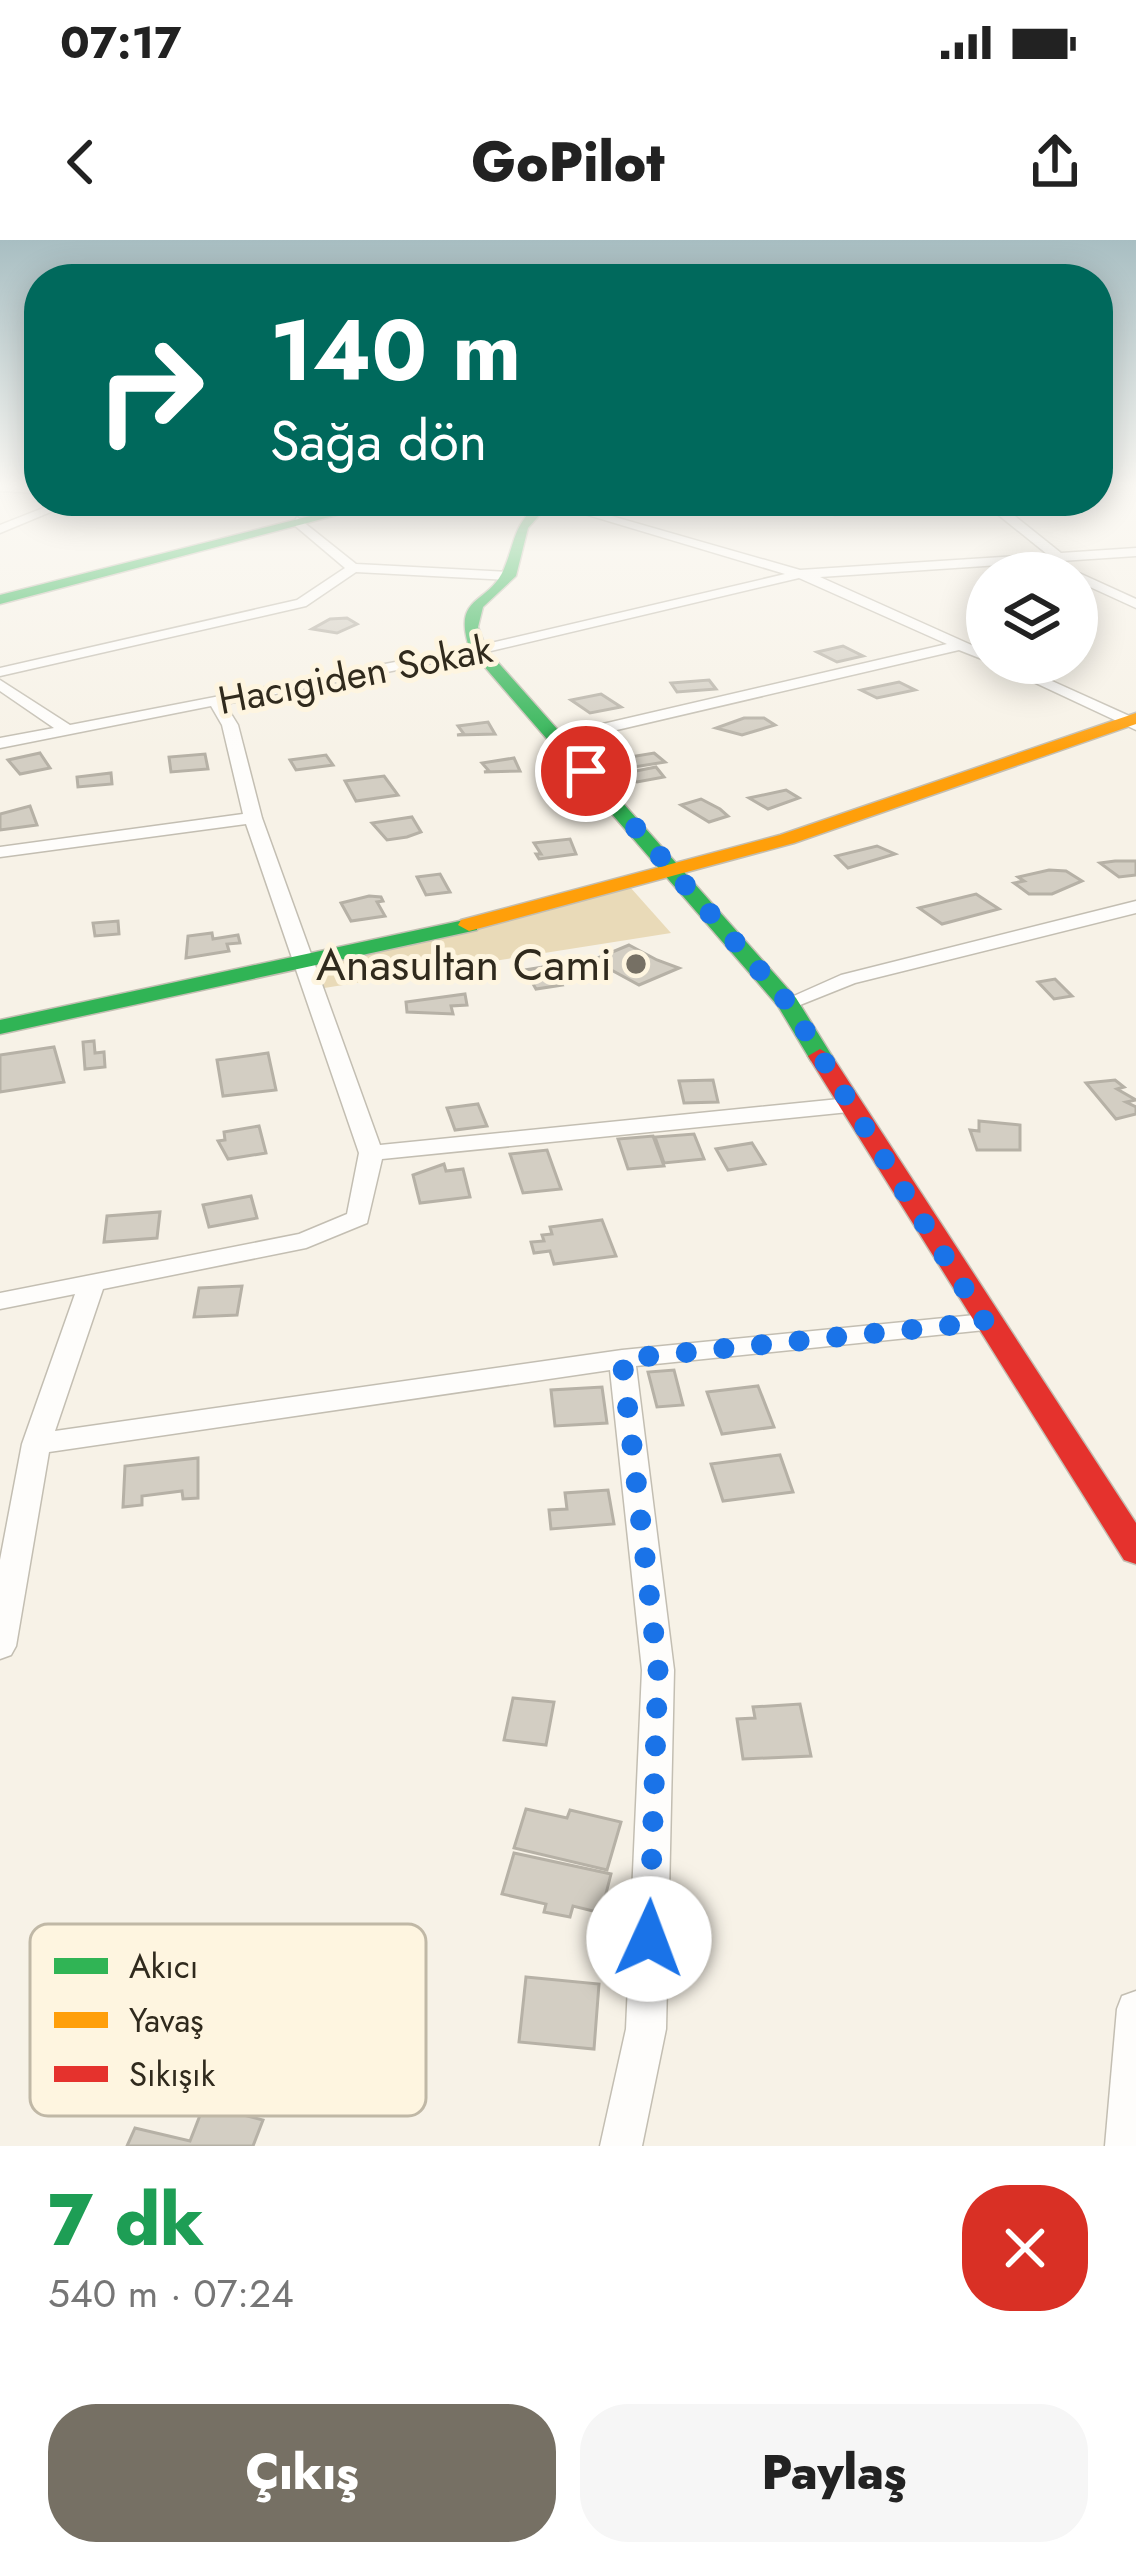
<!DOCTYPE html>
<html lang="tr">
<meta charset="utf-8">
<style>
:root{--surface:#fff;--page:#f6f6f6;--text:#222;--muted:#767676;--accent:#767064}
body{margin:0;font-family:Jost,sans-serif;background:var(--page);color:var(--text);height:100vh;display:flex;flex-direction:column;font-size:45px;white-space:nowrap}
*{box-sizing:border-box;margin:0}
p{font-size:39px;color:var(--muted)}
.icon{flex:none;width:66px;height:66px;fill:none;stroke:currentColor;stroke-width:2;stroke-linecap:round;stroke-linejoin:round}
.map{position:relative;height:1906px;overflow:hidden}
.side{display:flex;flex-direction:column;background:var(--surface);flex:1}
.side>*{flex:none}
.hud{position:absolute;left:24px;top:24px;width:1089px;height:252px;border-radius:48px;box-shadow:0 6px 30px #0003;background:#00695c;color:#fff;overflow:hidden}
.controls{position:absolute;left:966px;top:312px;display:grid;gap:24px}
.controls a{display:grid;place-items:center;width:132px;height:132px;border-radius:50%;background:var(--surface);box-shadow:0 6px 30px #0003;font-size:60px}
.pin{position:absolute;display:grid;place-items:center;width:102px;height:102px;color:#fff;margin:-51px;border:6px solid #fff;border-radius:50%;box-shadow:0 3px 12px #0007}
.me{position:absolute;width:132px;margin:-66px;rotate:2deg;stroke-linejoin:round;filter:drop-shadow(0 0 9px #0008)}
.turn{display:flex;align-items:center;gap:42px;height:252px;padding:0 48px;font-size:54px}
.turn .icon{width:156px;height:156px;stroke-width:2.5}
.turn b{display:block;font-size:84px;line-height:102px}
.round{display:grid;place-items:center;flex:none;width:126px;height:126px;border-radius:48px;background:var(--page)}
.summary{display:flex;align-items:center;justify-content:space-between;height:204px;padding:0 48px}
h1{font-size:72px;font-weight:800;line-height:90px;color:#1e9e55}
.cta{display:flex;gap:24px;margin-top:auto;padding:24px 48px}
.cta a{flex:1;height:138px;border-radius:48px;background:var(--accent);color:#fff;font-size:48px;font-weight:800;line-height:138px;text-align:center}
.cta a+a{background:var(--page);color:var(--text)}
.status{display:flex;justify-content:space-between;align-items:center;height:84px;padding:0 60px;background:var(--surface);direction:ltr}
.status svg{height:33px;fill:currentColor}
header{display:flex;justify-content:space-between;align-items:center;height:156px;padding:0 48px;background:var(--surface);font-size:54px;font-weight:800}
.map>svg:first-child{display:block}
.green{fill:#e9dab8}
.building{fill:#d3cec3;stroke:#b6b1a6;stroke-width:3}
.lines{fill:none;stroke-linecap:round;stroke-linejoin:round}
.street-casing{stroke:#c3beb2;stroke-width:3}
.fast-casing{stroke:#c3beb2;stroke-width:3}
.slow-casing{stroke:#c3beb2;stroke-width:3}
.jam-casing{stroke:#c3beb2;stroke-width:3}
.street{fill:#fefdfb;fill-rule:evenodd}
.fast{fill:#30b455;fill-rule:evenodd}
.slow{fill:#ff9f0a;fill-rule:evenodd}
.jam{fill:#e5322d;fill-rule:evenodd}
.route{stroke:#1a73e8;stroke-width:21;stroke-dasharray:0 37.8}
.poi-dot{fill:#767064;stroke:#fef5e0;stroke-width:4.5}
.labels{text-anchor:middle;stroke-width:10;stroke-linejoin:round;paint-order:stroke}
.far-street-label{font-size:39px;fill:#302a1d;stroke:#fef5e0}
.poi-label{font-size:45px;fill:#302a1d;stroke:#fef5e0;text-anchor:end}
.key{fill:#fef5e0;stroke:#c0b8a6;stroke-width:3}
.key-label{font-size:33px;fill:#302a1d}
</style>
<div class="status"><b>07:17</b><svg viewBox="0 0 49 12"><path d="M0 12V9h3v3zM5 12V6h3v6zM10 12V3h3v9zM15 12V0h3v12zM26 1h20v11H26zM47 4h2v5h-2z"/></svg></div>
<header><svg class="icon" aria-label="back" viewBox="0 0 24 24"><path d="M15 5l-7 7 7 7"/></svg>GoPilot<svg class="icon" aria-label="share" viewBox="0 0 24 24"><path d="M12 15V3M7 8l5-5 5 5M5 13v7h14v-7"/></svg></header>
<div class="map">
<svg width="1136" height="1906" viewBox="0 0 1136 1906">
<rect width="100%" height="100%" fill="#f7f2e7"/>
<path class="green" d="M630,647L671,693L318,749L314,733L321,727Z"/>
<g class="building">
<path d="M330,379L347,378L357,384L337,393L312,389Z"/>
<path d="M843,406L863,416L837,422L817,412Z"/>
<path d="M709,440L716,449L677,452L671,443Z"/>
<path d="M899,442L915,450L877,458L861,450Z"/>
<path d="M601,454L621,467L590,473L571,460Z"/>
<path d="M744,478H764L775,485L742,495L716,488Z"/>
<path d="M488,482L495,494L457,495L464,494L458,486Z"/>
<path d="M40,513L50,528L20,534L8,520Z"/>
<path d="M654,513L665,522L628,528L618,519Z"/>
<path d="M205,514L208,529L171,532L169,517Z"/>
<path d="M326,515L333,525L296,530L290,520Z"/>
<path d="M514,518L520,531L484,532L489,531L482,523Z"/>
<path d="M656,527L664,537L637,542L621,534Z"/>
<path d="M111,533L112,544L78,547L77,537Z"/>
<path d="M384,536L398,555L356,561L345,541Z"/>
<path d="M786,550L799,558L768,569L749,558Z"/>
<path d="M701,559L720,569L728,576L709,582L681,565Z"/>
<path d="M30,566L37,585L0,590V574Z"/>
<path d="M412,577L421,592L407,597L387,600L372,583Z"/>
<path d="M570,599L576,614L539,619L536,614H541L534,603Z"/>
<path d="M877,606L895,614L848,628L836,616Z"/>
<path d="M1115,621H1136V635L1119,637L1100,623Z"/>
<path d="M1049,630L1066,631L1082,641L1052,654H1029L1014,643L1024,641L1018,637Z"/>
<path d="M440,634L450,652L426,655L417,637Z"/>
<path d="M976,654L999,669L942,684L919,668Z"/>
<path d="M369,656L381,657L383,661L377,662L385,676L351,681L341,663Z"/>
<path d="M118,681L119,694L95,696L93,683Z"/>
<path d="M212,693L213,699L238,695L240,703L227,704L229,711L186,718L188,696Z"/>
<path d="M629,705L657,720L679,728L639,745L593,720Z"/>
<path d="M550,726L562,745L536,749L525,730Z"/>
<path d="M1055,739L1072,756L1054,759L1038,742Z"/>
<path d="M465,754L467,765L451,766L453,774L407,772L406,762Z"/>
<path d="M94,801L95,813L104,812L105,827L85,829L83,802Z"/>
<path d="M54,807L64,842L0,852V815Z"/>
<path d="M268,813L276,850L223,856L217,820Z"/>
<path d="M713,840L718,862L684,863L679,841Z"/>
<path d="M1115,840L1124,847L1117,849L1136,860L1126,862L1136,867V874L1116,879L1086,843Z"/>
<path d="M478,864L487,886L455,890L447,868Z"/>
<path d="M979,881L1020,885V910H977L970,890L979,891Z"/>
<path d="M259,886L266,913L228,919L218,901L225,900L224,892Z"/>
<path d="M694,894L704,919L664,923L655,897Z"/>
<path d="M653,896L664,926L628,929L618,899Z"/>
<path d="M752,903L765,924L728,930L716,909Z"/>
<path d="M547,910L561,949L523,953L510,914Z"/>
<path d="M444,924L446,931L463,929L470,957L420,963L413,935Z"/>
<path d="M251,956L257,978L209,987L203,965Z"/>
<path d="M160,972L157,998L104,1002L107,976Z"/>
<path d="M602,980L616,1016L554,1024L550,1011L534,1013L531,1002L544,1001L542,995L552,994L550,987Z"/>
<path d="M242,1046L237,1075L194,1077L199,1048Z"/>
<path d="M674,1130L683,1165L657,1167L648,1132Z"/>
<path d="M758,1146L774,1187L722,1194L707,1152Z"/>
<path d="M602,1147L607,1183L555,1186L551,1150Z"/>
<path d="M780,1215L793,1252L723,1261L711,1224Z"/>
<path d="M198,1218V1258L183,1259L182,1251L142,1256V1265L123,1267L125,1226Z"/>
<path d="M608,1250L614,1284L551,1289L549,1270L567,1269L565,1253Z"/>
<path d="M513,1458L554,1462L546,1505L504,1500Z"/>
<path d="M800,1464L811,1516L743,1519L737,1479L755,1478L753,1467Z"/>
<path d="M526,1569L567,1578L570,1570L621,1582L607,1630L514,1608Z"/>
<path d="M514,1613L611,1634L601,1673L573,1666L570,1677L544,1672L546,1664L502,1654Z"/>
<path d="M526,1737L599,1744L594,1809L519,1802Z"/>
<path d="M204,1865L263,1880L253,1906H127L135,1888L190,1901Z"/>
</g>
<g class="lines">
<defs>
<g id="street">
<path d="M0,245L39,247V253L0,251Z"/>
<path d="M61,261H77L0,293V285Z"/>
<path d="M541,261H559L800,330L1047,314L986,265L835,275L784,261L835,269L996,261L1061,313L1136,308V316L820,337L987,412V421L959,410L557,504L549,499L551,496L947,404L799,338L478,414L225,464L238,485L262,578L380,905L849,858L860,865L849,872L382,919L367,983L306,1008L103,1049L55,1191L622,1110L985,1074L998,1082L985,1090L636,1126L674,1430L666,1789L642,1906H600L626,1789L642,1430L610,1130L49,1212L16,1406L11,1415L0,1419V1320L22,1204L75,1054L0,1069V1053L299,994L347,974L359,913L246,584L0,617V607L243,574L222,485L211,466L0,508V498L54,488L0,451V440L70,485L478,406L785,334Z"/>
<path d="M297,277L356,324L509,332L515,336L509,340L356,332L306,366L0,436V428L297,360L345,328L293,284Z"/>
<path d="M1077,332L1136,359V368L1077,341V333H1074Z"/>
<path d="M993,423H1012L1136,479V490Z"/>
<path d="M1136,661V673L855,743L795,767L788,769L778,763L841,735Z"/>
<path d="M1136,1751V1906H1105L1117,1769L1122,1756Z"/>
</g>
<g id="fast">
<path d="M369,261H390L0,364V355Z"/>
<path d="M539,261H552L528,288L516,336L483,367L478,387L486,409L796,758L832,816L829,821H811L778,766L470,410C451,354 488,366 504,329C517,296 512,290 539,261Z"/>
<path d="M469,679L477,680V690L0,794V780Z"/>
</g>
<path id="slow" d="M1136,473V484L794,603L469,691L458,685L461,680L780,595Z"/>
<path id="jam" d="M820,809L832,816L1136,1283V1324L1124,1320L808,816Z"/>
</defs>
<use href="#street" class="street-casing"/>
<use href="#fast" class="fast-casing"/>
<use href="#slow" class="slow-casing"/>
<use href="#jam" class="jam-casing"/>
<use href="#street" class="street"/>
<use href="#fast" class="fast"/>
<use href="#slow" class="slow"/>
<use href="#jam" class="jam"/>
</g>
<linearGradient id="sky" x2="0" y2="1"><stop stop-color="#a8bec2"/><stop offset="0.48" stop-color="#fbf9f4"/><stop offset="1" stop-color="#fbf9f4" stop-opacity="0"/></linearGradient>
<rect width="1136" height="511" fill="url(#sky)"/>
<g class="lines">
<path class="route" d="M586,531L788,763L985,1082L622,1119L658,1430L649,1699"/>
</g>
<circle class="poi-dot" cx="636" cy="724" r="12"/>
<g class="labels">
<g class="far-street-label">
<text transform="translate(355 434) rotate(-11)" y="14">Hacıgiden Sokak</text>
</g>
<g class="poi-label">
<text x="612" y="740">Anasultan Cami</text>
</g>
</g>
<rect x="30" y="1684" width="396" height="192" rx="18" class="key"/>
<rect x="54" y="1718" width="54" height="16" fill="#30b455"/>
<rect x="54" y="1772" width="54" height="16" fill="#ff9f0a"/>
<rect x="54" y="1826" width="54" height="16" fill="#e5322d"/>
<g class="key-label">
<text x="129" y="1738">Akıcı</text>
<text x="129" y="1792">Yavaş</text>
<text x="129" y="1846">Sıkışık</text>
</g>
</svg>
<div class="controls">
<a><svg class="icon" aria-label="layers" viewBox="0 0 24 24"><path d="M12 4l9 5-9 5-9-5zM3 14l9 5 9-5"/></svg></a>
</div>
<div class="pin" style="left:586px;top:531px;background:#d93025"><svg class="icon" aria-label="arrive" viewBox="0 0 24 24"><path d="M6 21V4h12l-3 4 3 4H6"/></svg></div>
<svg class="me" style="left:649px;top:1699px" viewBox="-20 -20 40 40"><circle r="19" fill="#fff"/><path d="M0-13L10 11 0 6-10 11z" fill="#1a73e8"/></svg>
<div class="hud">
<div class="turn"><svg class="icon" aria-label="right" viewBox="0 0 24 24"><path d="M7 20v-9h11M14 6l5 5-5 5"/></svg><div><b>140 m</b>Sağa dön</div></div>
</div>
</div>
<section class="side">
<div class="summary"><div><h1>7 dk</h1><p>540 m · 07:24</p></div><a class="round" style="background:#d93025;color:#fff"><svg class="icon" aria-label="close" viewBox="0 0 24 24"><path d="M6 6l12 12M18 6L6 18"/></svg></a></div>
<div class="cta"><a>Çıkış</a><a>Paylaş</a></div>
</section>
